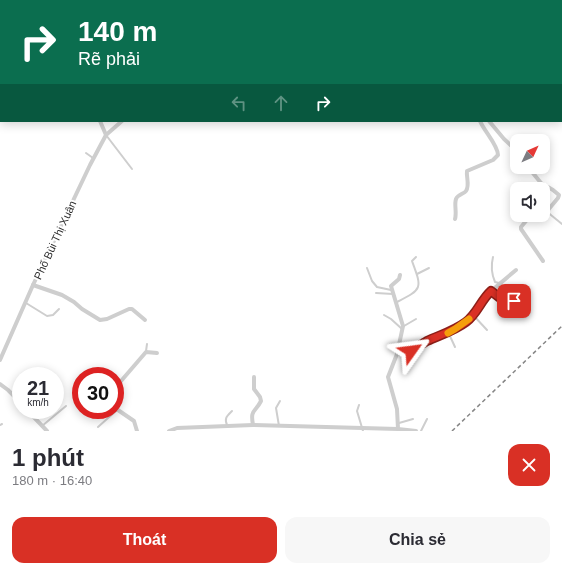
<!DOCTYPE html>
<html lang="vi">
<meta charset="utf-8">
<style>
:root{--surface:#fff;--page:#f7f7f7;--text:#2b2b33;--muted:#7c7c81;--accent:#d93025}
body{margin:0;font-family:Arial,sans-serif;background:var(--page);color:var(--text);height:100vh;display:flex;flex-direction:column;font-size:15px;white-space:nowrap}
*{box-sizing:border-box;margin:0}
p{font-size:13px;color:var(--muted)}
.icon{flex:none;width:22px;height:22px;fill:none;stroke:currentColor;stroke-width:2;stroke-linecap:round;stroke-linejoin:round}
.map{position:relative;height:431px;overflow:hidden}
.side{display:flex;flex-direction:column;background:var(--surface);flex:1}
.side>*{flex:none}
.hud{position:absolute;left:0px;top:0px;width:562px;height:122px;box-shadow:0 2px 10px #0003;background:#0b6e4f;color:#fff;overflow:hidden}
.needle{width:26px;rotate:46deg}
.fabs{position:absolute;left:510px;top:134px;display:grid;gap:8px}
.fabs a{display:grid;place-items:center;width:40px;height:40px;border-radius:8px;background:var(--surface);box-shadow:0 2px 10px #0003;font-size:20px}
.speed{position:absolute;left:12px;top:367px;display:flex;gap:8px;font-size:20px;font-weight:700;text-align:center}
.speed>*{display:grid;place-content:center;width:52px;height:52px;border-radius:50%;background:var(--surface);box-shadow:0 2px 10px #0003;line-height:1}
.speed small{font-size:10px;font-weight:400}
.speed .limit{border:6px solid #d22;background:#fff;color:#111}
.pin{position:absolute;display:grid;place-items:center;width:34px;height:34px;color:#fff;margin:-17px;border-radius:8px;box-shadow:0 2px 6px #0006}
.me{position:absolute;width:44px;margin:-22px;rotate:59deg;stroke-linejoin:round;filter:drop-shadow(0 0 3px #0008)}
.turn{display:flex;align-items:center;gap:14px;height:84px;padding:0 12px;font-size:18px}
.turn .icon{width:52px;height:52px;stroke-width:2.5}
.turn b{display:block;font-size:28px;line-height:34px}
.lanes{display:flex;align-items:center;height:38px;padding:0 12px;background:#0003;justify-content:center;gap:20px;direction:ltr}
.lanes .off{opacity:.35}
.round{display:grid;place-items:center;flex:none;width:42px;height:42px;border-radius:12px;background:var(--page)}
.head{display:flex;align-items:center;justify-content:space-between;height:68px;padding:0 12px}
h1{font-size:24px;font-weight:600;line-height:30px}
.button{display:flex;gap:8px;margin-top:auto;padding:8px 12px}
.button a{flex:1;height:46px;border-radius:12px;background:var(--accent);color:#fff;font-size:16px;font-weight:600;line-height:46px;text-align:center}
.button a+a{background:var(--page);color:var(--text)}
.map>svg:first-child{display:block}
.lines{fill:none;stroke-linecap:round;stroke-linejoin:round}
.service{stroke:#cecece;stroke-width:2}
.minor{stroke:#cecece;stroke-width:4}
.rail{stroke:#868686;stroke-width:1.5;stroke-dasharray:4 3;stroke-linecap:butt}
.route-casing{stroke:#8d1f18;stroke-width:10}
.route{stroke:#d93025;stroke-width:7}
.slow{stroke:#f59e0b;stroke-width:7}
.labels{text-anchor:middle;stroke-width:4;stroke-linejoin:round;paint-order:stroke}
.street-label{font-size:11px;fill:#313131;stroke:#fff}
</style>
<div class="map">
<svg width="562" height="431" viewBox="0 0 562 431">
<rect width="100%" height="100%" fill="#fff"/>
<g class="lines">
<g class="service">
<path d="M123,0V1"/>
<path d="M515,0L516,1"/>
<path d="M435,1L436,0"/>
<path d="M106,135L132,169"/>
<path d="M86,153L93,158"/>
<path d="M546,211L562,224"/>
<path d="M493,257C491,265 492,275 495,282L499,283"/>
<path d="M367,268L372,281L377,287L391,290"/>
<path d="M417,274L429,268"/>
<path d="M491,291L502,300L514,301"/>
<path d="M376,293L393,294"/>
<path d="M397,302C423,289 422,288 412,261L416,257"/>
<path d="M26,303L47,316L53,315L59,309"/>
<path d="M384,315L391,319L402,329"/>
<path d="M474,316L487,330"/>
<path d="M404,326L416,319"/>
<path d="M449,334L455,347"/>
<path d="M146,351L147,344"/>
<path d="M93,376L96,375L100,376"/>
<path d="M359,405L357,411L363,431"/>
<path d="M399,423L413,419"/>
<path d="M0,425L2,424"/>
<path d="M227,425C224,418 227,416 232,411"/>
<path d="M42,426L66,406"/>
<path d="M279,426L276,408L280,401"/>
<path d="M98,427L117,410"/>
<path d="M421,431L427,419"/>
</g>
<g class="minor">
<path d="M45,0L46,1"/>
<path d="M380,0V1"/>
<path d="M71,1L72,0"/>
<path d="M484,1L485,0"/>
<path d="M0,43L1,41"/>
<path d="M561,83L562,84"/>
<path d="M489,121L504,139L517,151"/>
<path d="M106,135L122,121"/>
<path d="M528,167L541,183L553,190L559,195L558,198L548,210L543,211"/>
<path d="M531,215L521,227V229L543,261"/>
<path d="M455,219C457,212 454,205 456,199C458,194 464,194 466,191C470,185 466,177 467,171L493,160L498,155C498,145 484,131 480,121"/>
<path d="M33,285L62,295L74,302L82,309L100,320L107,319L129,309H132L145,320"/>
<path d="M397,354L408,353L427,341L452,331L466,322L473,315L485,296L516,270"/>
<path d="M0,360L33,285L90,165L106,135L100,121"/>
<path d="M0,384L8,390L21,403"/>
<path d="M115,388L146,352L157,353"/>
<path d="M115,408L134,421L137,431"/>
<path d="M27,410L47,431"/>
<path d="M253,425C250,409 255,413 261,401L260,397L254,389V377"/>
<path d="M398,429L397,409L388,377L397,354L403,326L391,286L399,279L400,275"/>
<path d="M169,431L177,428L253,425L398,429L416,431"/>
</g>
<path class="rail" d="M452,431L562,326"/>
</g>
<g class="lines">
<defs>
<path id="route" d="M411,351C416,348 422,344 427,341C440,335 454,331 466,322C477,314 481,300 491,291L504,301H514"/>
</defs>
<use href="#route" class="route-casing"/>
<use href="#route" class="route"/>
<path class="slow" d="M448,333L455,329L469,319"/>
</g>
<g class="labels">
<g class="street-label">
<text transform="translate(55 240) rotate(-65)" y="4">Phố Bùi Thị Xuân</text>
</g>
</g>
</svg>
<div class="fabs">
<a><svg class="needle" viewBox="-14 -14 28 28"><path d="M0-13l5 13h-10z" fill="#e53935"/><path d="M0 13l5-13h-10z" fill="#7c7c81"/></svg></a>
<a><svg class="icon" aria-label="sound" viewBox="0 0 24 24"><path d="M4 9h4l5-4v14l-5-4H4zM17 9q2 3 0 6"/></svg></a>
</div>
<div class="speed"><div>21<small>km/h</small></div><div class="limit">30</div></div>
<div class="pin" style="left:514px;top:301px;background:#d93025"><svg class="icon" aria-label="arrive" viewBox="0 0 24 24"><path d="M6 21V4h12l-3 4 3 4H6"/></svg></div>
<svg class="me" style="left:411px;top:351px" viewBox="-20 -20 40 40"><path d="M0-17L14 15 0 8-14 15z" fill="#d93025" stroke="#fff" stroke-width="4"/></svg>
<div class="hud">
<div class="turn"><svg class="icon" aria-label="right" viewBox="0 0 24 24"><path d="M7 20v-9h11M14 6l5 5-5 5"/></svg><div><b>140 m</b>Rẽ phải</div></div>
<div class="lanes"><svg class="icon off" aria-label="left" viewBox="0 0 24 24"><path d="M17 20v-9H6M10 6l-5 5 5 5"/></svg><svg class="icon off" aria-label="ahead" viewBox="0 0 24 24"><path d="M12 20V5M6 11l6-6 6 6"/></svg><svg class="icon" aria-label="right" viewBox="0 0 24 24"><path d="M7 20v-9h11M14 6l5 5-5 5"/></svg></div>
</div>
</div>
<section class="side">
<div class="head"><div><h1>1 phút</h1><p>180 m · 16:40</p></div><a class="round" style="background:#d93025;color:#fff"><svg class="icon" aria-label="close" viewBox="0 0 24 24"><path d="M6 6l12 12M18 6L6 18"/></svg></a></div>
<div class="button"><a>Thoát</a><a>Chia sẻ</a></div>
</section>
